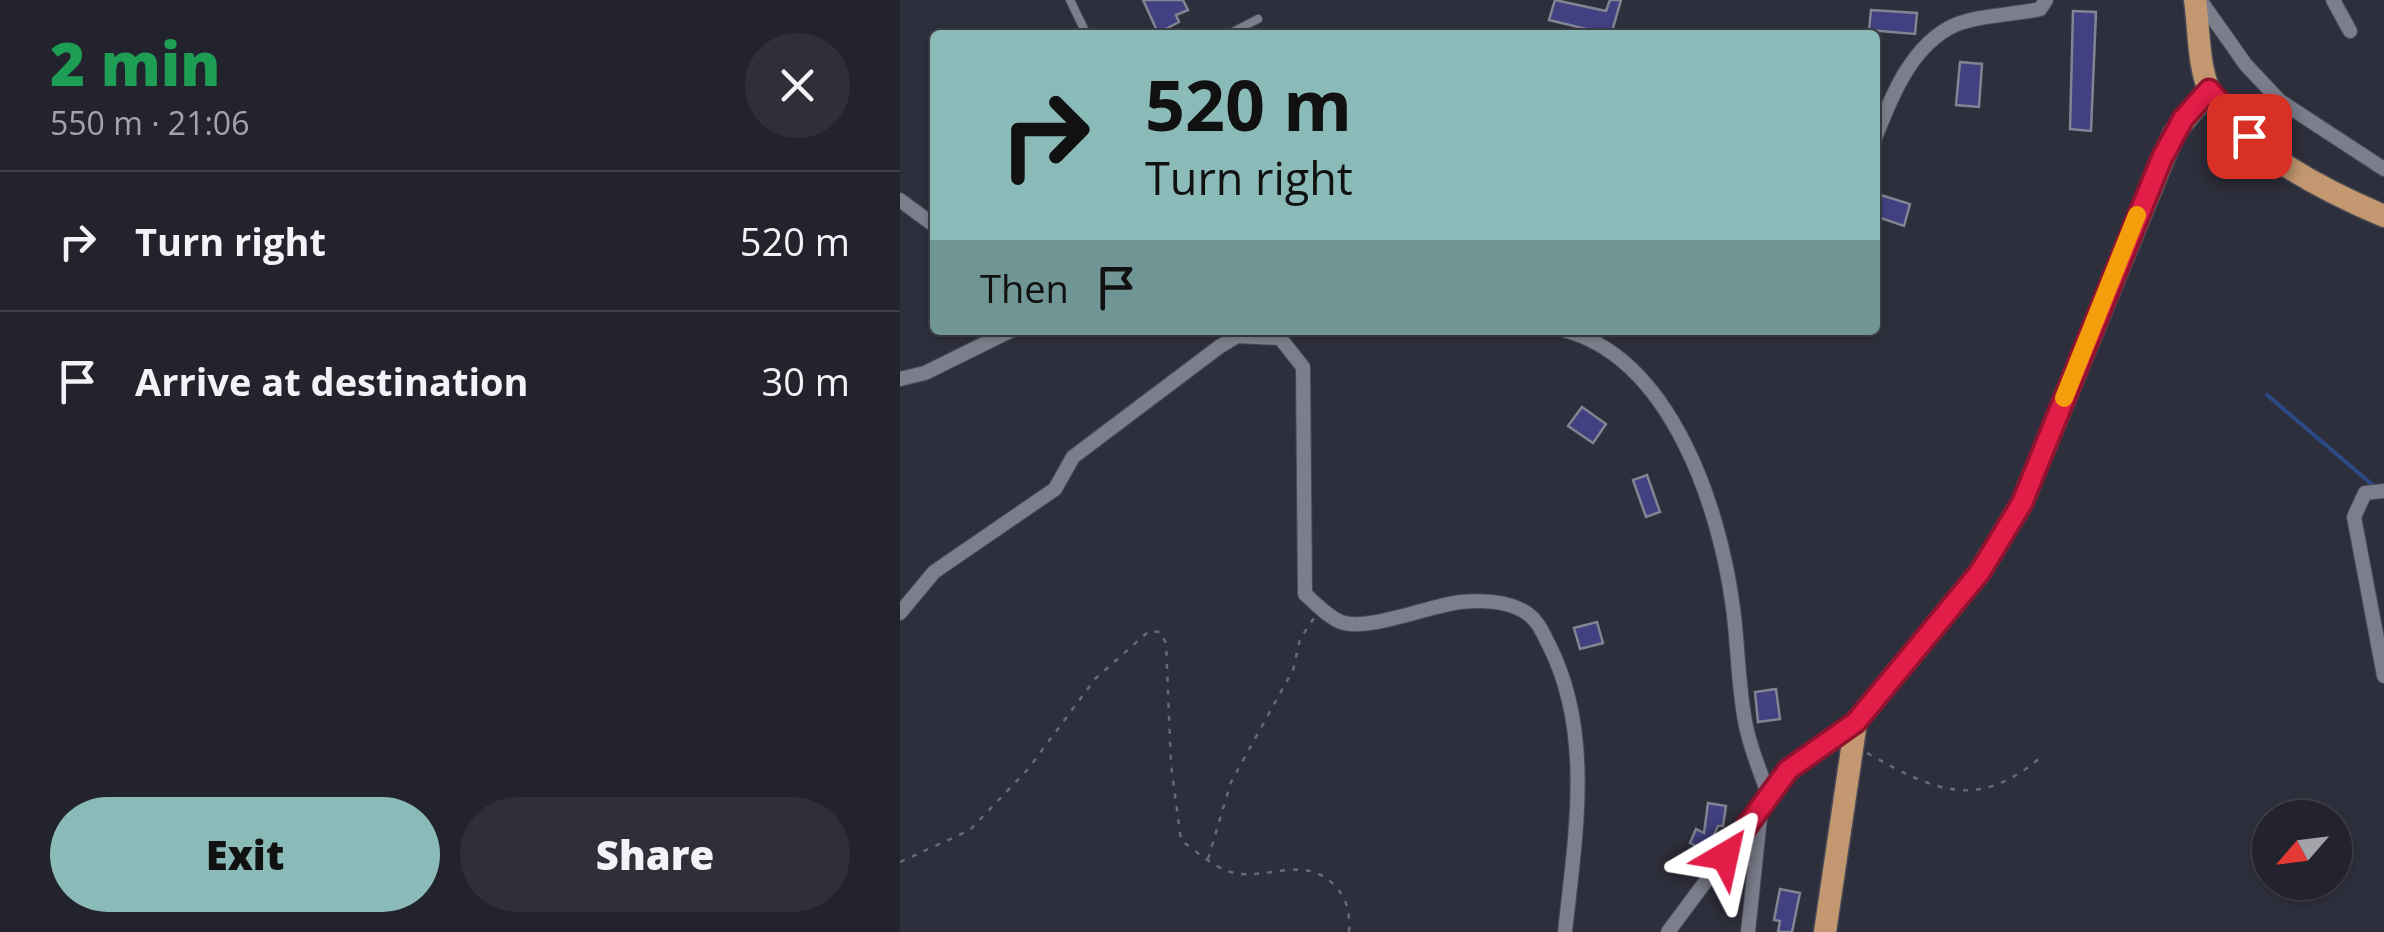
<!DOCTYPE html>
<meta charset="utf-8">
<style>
:root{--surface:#22232d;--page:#2e2f39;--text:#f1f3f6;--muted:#a2a4aa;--line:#3f4049;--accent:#8bbbb9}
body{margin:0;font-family:"Open Sans",sans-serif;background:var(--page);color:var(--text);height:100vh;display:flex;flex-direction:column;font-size:38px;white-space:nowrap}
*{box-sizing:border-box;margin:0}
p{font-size:32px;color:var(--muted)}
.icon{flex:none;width:55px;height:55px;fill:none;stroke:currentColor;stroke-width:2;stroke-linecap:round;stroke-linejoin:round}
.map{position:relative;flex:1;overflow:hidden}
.panel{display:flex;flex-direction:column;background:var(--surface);width:900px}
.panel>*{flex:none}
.top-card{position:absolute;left:30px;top:30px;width:950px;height:305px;border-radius:10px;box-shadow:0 2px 8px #0004,0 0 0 2px var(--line);background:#8bbbb9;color:#111;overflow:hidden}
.needle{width:65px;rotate:242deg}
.controls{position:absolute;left:1352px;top:800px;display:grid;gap:20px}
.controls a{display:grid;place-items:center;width:100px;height:100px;border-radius:50%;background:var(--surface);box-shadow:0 2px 8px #0004,0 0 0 2px var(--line);font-size:50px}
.pin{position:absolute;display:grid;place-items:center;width:85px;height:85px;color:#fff;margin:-42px;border-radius:20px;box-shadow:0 5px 15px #0006}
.me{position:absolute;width:110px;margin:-55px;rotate:36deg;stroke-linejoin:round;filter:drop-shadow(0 0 8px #0008)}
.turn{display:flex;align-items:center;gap:35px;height:210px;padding:0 50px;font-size:45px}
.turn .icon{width:130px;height:130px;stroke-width:2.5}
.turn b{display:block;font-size:70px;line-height:85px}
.then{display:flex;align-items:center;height:95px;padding:0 50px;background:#0003;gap:20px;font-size:38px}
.round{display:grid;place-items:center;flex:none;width:105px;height:105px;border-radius:52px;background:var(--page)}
.headline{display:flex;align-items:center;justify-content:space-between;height:170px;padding:0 50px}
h1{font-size:60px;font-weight:800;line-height:75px;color:#1e9e55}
.action{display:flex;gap:20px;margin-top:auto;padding:20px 50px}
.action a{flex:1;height:115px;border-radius:60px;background:var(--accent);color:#111;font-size:40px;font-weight:800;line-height:115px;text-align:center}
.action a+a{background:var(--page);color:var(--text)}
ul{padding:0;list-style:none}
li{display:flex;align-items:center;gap:30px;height:140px;padding:0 50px;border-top:2px solid var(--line)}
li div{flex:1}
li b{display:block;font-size:38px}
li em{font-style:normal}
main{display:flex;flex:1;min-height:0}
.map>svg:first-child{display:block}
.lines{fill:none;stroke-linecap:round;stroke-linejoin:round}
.stream{stroke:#2c4a85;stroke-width:4}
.building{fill:#414181;stroke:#828492;stroke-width:2.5}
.lane-casing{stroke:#494a55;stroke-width:10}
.street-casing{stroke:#494a55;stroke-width:16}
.primary-casing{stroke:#494a55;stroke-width:25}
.path{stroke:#696a76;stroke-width:2.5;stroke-dasharray:5 8;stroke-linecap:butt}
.lane{stroke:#7c7e8c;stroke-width:8}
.street{stroke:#7c7e8c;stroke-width:14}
.primary{stroke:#c39870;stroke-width:22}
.route-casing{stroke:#92132f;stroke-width:25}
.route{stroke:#e11d48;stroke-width:18}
.slow{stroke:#f59e0b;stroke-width:18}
</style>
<main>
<section class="panel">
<div class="headline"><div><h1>2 min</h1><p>550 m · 21:06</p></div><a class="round"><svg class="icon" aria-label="close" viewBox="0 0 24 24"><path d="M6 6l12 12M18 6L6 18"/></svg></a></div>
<ul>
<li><svg class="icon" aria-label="right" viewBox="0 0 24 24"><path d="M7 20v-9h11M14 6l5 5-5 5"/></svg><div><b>Turn right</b></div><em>520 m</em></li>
<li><svg class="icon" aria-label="arrive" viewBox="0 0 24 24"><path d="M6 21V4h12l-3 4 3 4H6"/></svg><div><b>Arrive at destination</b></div><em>30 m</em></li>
</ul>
<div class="action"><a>Exit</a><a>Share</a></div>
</section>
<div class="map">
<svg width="1484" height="932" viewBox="0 0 1484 932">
<rect width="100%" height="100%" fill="#2e2f3c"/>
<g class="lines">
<path class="stream" d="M1367,395L1474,486"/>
</g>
<g class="building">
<path d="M243,0H283L288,10L276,15L279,22L258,33Z"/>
<path d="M655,0L706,11L710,0H721L711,35L649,20Z"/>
<path d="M971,10L1017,13L1015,34L969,30Z"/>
<path d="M1173,11L1196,12L1191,131L1170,129Z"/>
<path d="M1060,62L1082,64L1079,107L1056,105Z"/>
<path d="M981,195L1010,204L1004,226L975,216Z"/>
<path d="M682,407L706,424L693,443L668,426Z"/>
<path d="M747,475L760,512L746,517L733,480Z"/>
<path d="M697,622L703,643L680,649L674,628Z"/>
<path d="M876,689L880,719L858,722L855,692Z"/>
<path d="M808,803L826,806L823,826H818L803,858L802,849L790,843L796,829L804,833Z"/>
<path d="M880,889L900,893L892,932H878L880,921L874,920Z"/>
</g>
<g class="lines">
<defs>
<g id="lane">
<path d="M170,0L187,35"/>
<path d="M327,35L358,19"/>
</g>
<g id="street">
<path d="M1300,0L1346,65L1380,101L1484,169"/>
<path d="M1433,0L1450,31"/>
<path d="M975,138C991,97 1012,44 1055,25C1079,15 1114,15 1140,9L1146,0"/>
<path d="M0,200L35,226"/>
<path d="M664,330C772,359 820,509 833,608C838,645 838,684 845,721C849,746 860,770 868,794"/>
<path d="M0,379L25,373L112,330"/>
<path d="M1484,491L1465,493L1454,517L1484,676"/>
<path d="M0,613L34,572L155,489L173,457L319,347L337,336L380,338L403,367L405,594C415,603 428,617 441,622C468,632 530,605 561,602C582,600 610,601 628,614C639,622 643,634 649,645C694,734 675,837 665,932"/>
<path d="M768,932L888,771L956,722"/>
<path d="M848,932L861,808"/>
</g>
<g id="primary">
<path d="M1295,0C1299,27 1298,67 1310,92C1336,147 1430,193 1484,216"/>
<path d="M925,932L956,722L1080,572L1122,503L1274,133L1309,91"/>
</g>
</defs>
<use href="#lane" class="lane-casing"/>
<use href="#street" class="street-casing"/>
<use href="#primary" class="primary-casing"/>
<g class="path">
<path d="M967,753C1033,790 1077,812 1141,757"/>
<path d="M308,859L331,782L393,670L400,639L414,618"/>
<path d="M0,862L70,830L128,769L195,679L249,631L260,632L266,643L271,765L281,840C298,853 320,873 342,874C378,876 409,856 437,888C448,901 450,915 449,932"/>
</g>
<use href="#lane" class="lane"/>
<use href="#street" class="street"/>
<use href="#primary" class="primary"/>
</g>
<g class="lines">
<defs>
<path id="route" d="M825,856L888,770L956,722L1080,572L1122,503L1262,158L1283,119L1309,90L1349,136"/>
</defs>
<use href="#route" class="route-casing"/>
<use href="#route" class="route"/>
<path class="slow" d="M1164,398L1237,215"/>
</g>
</svg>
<div class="controls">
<a><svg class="needle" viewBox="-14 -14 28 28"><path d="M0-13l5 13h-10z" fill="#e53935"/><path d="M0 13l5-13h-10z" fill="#a2a4aa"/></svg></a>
</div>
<div class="pin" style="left:1349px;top:136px;background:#d93025"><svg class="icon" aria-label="arrive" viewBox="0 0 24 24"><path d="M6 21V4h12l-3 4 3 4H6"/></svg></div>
<svg class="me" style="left:825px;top:856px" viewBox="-20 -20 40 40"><path d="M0-17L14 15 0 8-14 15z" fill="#e11d48" stroke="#fff" stroke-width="4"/></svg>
<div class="top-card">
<div class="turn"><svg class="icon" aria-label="right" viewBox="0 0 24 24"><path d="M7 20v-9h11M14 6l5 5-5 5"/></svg><div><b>520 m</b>Turn right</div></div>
<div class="then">Then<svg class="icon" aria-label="arrive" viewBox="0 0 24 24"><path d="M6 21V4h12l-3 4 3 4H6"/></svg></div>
</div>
</div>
</main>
